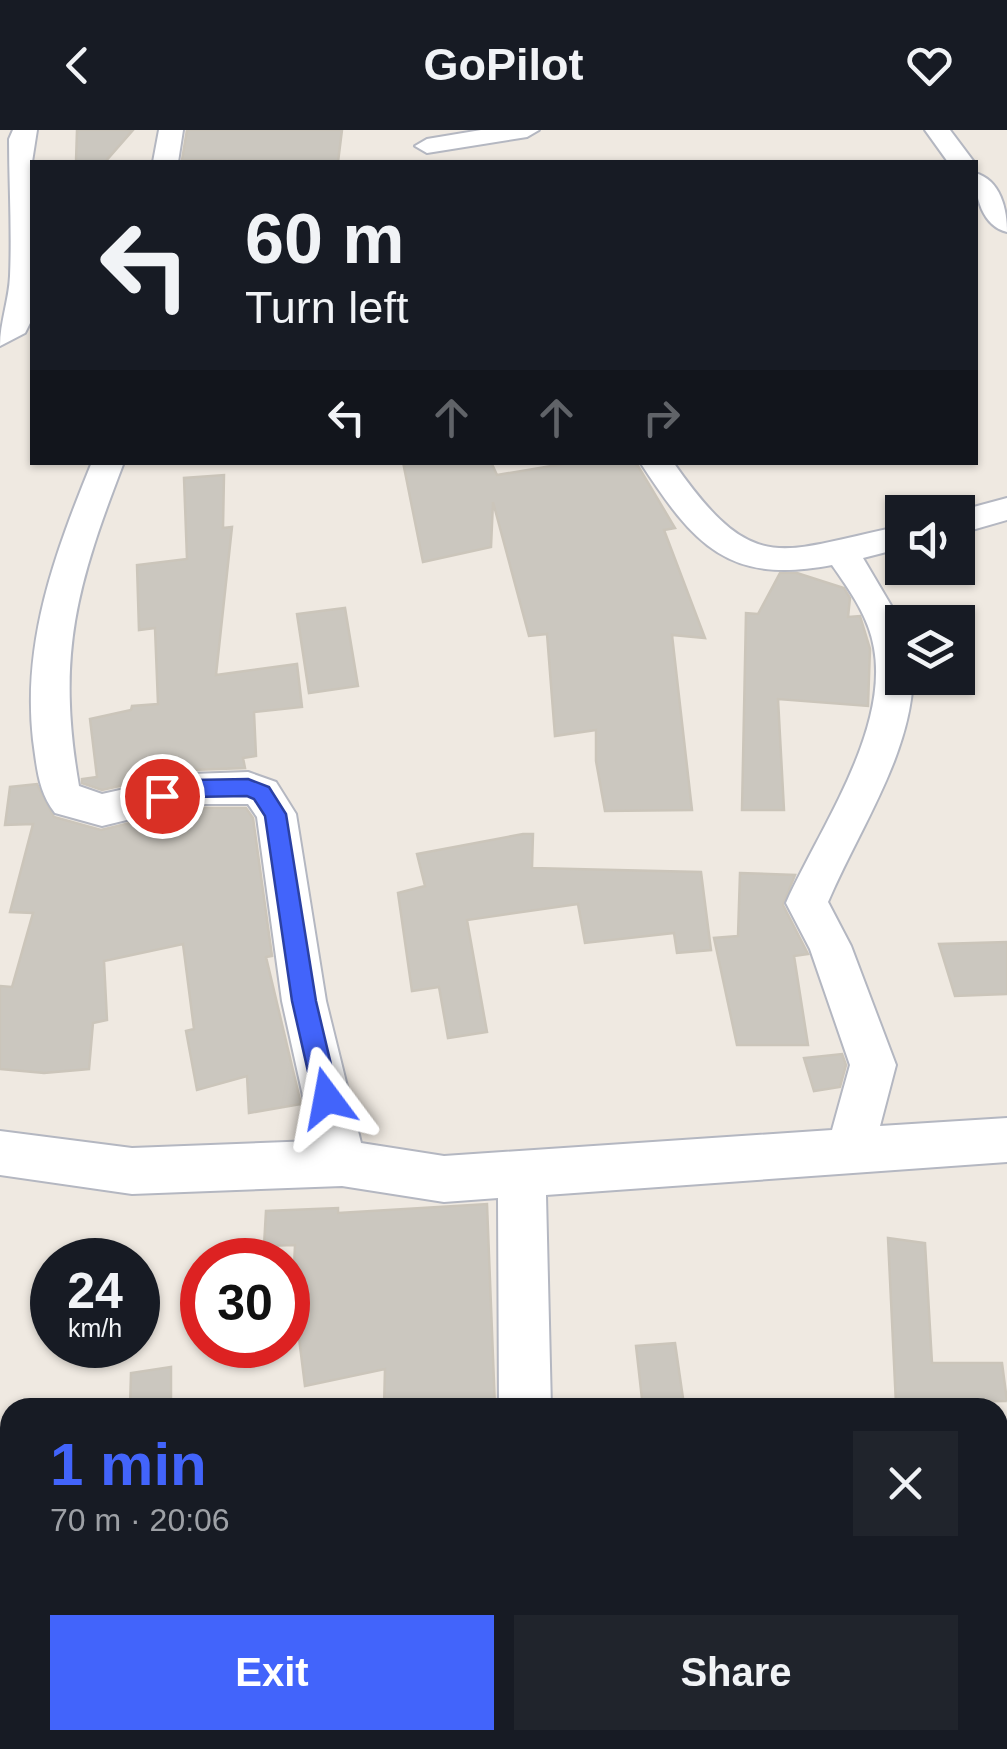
<!DOCTYPE html>
<meta charset="utf-8">
<style>
:root{--surface:#171b24;--page:#20242c;--text:#f1f3f6;--muted:#9ea1a6;--accent:#4264fb}
body{margin:0;font-family:Helvetica,sans-serif;background:var(--page);color:var(--text);height:100vh;display:flex;flex-direction:column;font-size:38px;white-space:nowrap}
*{box-sizing:border-box;margin:0}
p{font-size:32px;color:var(--muted)}
.icon{flex:none;width:55px;height:55px;fill:none;stroke:currentColor;stroke-width:2;stroke-linecap:round;stroke-linejoin:round}
.map{position:relative;flex:1;overflow:hidden}
.side{position:absolute;left:0px;top:1268px;width:1008px;height:352px;display:flex;flex-direction:column;background:var(--surface);border-radius:30px 30px 0 0;box-shadow:0 2px 8px #0004}
.side>*{flex:none}
.top-card{position:absolute;left:30px;top:30px;width:948px;height:305px;border-radius:0px;box-shadow:0 2px 8px #0004;background:#171b24;color:var(--text);overflow:hidden}
.tools{position:absolute;left:885px;top:365px;display:grid;gap:20px}
.tools a{display:grid;place-items:center;width:90px;height:90px;border-radius:0px;background:var(--surface);box-shadow:0 2px 8px #0004;font-size:50px}
.speed{position:absolute;left:30px;top:1108px;display:flex;gap:20px;font-size:50px;font-weight:700;text-align:center}
.speed>*{display:grid;place-content:center;width:130px;height:130px;border-radius:50%;background:var(--surface);box-shadow:0 2px 8px #0004;line-height:1}
.speed small{font-size:25px;font-weight:400}
.speed .limit{border:15px solid #d22;background:#fff;color:#111}
.pin{position:absolute;display:grid;place-items:center;width:85px;height:85px;color:#fff;margin:-42px;border:5px solid #fff;border-radius:50%;box-shadow:0 2px 10px #0007}
.me{position:absolute;width:110px;margin:-55px;rotate:347deg;stroke-linejoin:round;filter:drop-shadow(0 0 8px #0008)}
.turn{display:flex;align-items:center;gap:35px;height:210px;padding:0 50px;font-size:45px}
.turn .icon{width:130px;height:130px;stroke-width:2.5}
.turn b{display:block;font-size:70px;line-height:85px}
.lanes{display:flex;align-items:center;height:95px;padding:0 50px;background:#0003;justify-content:center;gap:50px;direction:ltr}
.lanes .off{opacity:.35}
.round{display:grid;place-items:center;flex:none;width:105px;height:105px;border-radius:0px;background:var(--page)}
.head{display:flex;align-items:center;justify-content:space-between;height:170px;padding:0 50px}
h1{font-size:60px;font-weight:600;line-height:75px;color:var(--accent)}
.cta{display:flex;gap:20px;margin-top:auto;padding:20px 50px}
.cta a{flex:1;height:115px;border-radius:0px;background:var(--accent);color:#fff;font-size:40px;font-weight:600;line-height:115px;text-align:center}
.cta a+a{background:var(--page);color:var(--text)}
header{display:flex;justify-content:space-between;align-items:center;height:130px;padding:0 50px;background:var(--surface);font-size:45px;font-weight:600}
.map>svg:first-child{display:block}
.building{fill:#cbc7bf;stroke:#cbc5ba;stroke-width:2.5}
.lines{fill:none;stroke-linecap:round;stroke-linejoin:round}
.minor-casing{stroke:#b4b7c1;stroke-width:4}
.minor{fill:#fff;fill-rule:evenodd}
.route{fill:#4264fb;stroke:#2b41a3;stroke-width:2.5}
</style>
<header><svg class="icon" aria-label="back" viewBox="0 0 24 24"><path d="M15 5l-7 7 7 7"/></svg>GoPilot<svg class="icon" aria-label="heart" viewBox="0 0 24 24"><path d="M12 20l-8-8c-3-5 5-10 8-4 3-6 11-1 8 4z"/></svg></header>
<div class="map">
<svg width="1007" height="1619" viewBox="0 0 1007 1619">
<rect width="100%" height="100%" fill="#efe9e1"/>
<g class="building">
<path d="M77,0H133L105,32H76Z"/>
<path d="M187,0H342L338,32L182,30Z"/>
<path d="M403,332H491L497,345L575,332H632L638,336L675,398L664,400L705,508L672,505L692,680L605,681L596,631V600L555,606L547,504L529,506L493,372L491,417L423,432Z"/>
<path d="M224,345L223,398L232,397L216,545L297,534L302,577L254,582L256,626L243,628L245,638L191,640L102,660L82,653V649L97,647L90,589L131,580L132,576L158,574L155,498L139,500L137,435L187,429L184,348Z"/>
<path d="M780,443H797L844,458L850,468L848,487L860,486L870,519L868,576L778,569L784,680H742L746,483L758,484Z"/>
<path d="M345,478L358,556L309,563L297,484Z"/>
<path d="M37,654L54,687L101,700L192,678H246L253,688L272,826L266,827L301,974L249,983L247,946L197,960L186,901L194,899L183,814L104,831L107,890L93,893L89,939L44,943L0,939V856L12,857L33,783L10,782L33,694L5,695L10,657Z"/>
<path d="M523,704H533L532,738L701,742L711,820L677,823L674,803L585,813L578,774L467,790L487,902L448,908L439,857L412,861L398,763L425,756L417,724Z"/>
<path d="M740,743L795,745L783,775L808,824L794,826L808,915H737L714,808L738,806Z"/>
<path d="M1007,812V864L955,866L939,814Z"/>
<path d="M842,924L846,935L840,957L814,961L804,928Z"/>
<path d="M487,1074L495,1278H384L385,1239L305,1256L293,1160L295,1115L264,1116L266,1081L338,1078V1083Z"/>
<path d="M888,1108L925,1113L932,1233H1002L1007,1271L935,1272V1278L896,1274Z"/>
<path d="M675,1213L684,1275L643,1278L636,1216Z"/>
<path d="M171,1237V1278H130L131,1243Z"/>
</g>
<g class="lines">
<defs>
<g id="minor">
<path d="M13,0H37L32,32V189L25,203L0,216C0,192 9,170 10,146C12,100 9,54 9,9Z"/>
<path d="M159,0H183L178,32H153Z"/>
<path d="M481,0H539L527,7L427,23L415,16L427,9Z"/>
<path d="M925,0H950L974,32H948Z"/>
<path d="M975,43C1001,50 1007,80 1007,102C982,96 975,66 975,43Z"/>
<path d="M92,332H124C77,454 56,524 79,656L102,664L192,644L248,642L276,652L296,684L326,871L361,1013L444,1026L832,1000L850,935L810,819L786,773C819,699 889,601 874,518C869,487 850,461 832,435C728,455 694,415 640,332H673C755,449 778,421 902,396V418L863,428L902,494V548H913C910,627 858,701 828,772L851,816L896,935L880,996L1007,988V1032L546,1065L551,1278H499L498,1068L444,1072L342,1056L132,1064L0,1045V1001L132,1018L313,1011L282,871L257,687L248,674H192L102,696L55,683C38,661 37,638 33,610C22,511 55,423 92,332Z"/>
<path d="M1007,368V390L958,404L955,382Z"/>
<path d="M499,1610H559L560,1619H500Z"/>
</g>
</defs>
<use href="#minor" class="minor-casing"/>
<use href="#minor" class="minor"/>
</g>
<path class="route" d="M248,649L269,657L286,684L316,871L339,968L335,976L327,979L318,976L314,968L292,871L265,686L254,669L247,666L192,667L162,674L152,666L155,660L192,650Z"/>
</svg>
<div class="tools">
<a><svg class="icon" aria-label="sound" viewBox="0 0 24 24"><path d="M4 9h4l5-4v14l-5-4H4zM17 9q2 3 0 6"/></svg></a>
<a><svg class="icon" aria-label="layers" viewBox="0 0 24 24"><path d="M12 4l9 5-9 5-9-5zM3 14l9 5 9-5"/></svg></a>
</div>
<div class="speed"><div>24<small>km/h</small></div><div class="limit">30</div></div>
<div class="pin" style="left:162px;top:666px;background:#d93025"><svg class="icon" aria-label="arrive" viewBox="0 0 24 24"><path d="M6 21V4h12l-3 4 3 4H6"/></svg></div>
<svg class="me" style="left:327px;top:968px" viewBox="-20 -20 40 40"><path d="M0-17L14 15 0 8-14 15z" fill="#4264fb" stroke="#fff" stroke-width="4"/></svg>
<div class="top-card">
<div class="turn"><svg class="icon" aria-label="left" viewBox="0 0 24 24"><path d="M17 20v-9H6M10 6l-5 5 5 5"/></svg><div><b>60 m</b>Turn left</div></div>
<div class="lanes"><svg class="icon" aria-label="left" viewBox="0 0 24 24"><path d="M17 20v-9H6M10 6l-5 5 5 5"/></svg><svg class="icon off" aria-label="ahead" viewBox="0 0 24 24"><path d="M12 20V5M6 11l6-6 6 6"/></svg><svg class="icon off" aria-label="ahead" viewBox="0 0 24 24"><path d="M12 20V5M6 11l6-6 6 6"/></svg><svg class="icon off" aria-label="right" viewBox="0 0 24 24"><path d="M7 20v-9h11M14 6l5 5-5 5"/></svg></div>
</div>
<section class="side">
<div class="head"><div><h1>1 min</h1><p>70 m · 20:06</p></div><a class="round"><svg class="icon" aria-label="close" viewBox="0 0 24 24"><path d="M6 6l12 12M18 6L6 18"/></svg></a></div>
<div class="cta"><a>Exit</a><a>Share</a></div>
</section>
</div>
